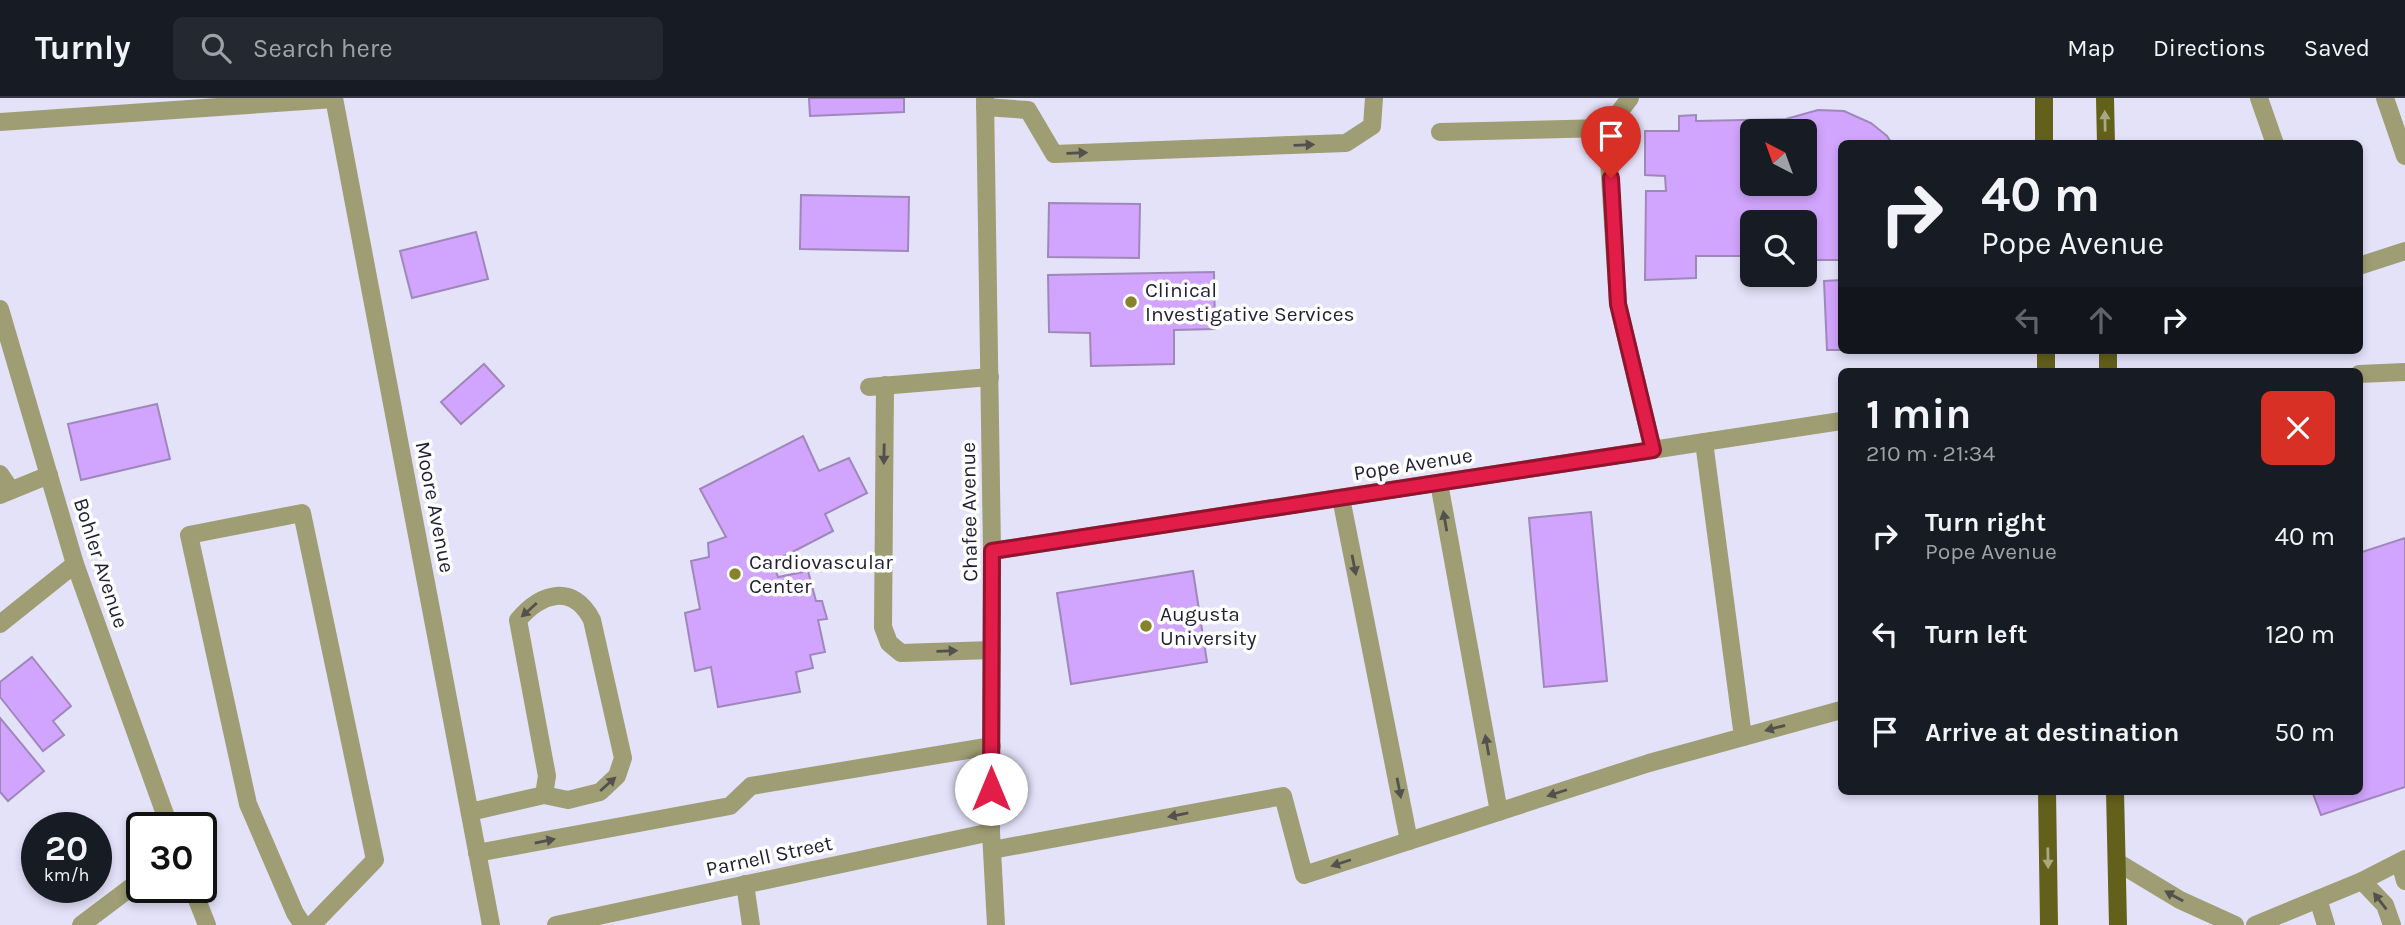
<!DOCTYPE html>
<meta charset="utf-8">
<style>
:root{--surface:#171b24;--page:#242831;--text:#f1f3f6;--muted:#9ea1a6;--line:#363941}
body{margin:0;font-family:Karla,sans-serif;background:var(--page);color:var(--text);height:100vh;display:flex;flex-direction:column;font-size:26px;white-space:nowrap}
*{box-sizing:border-box;margin:0}
p{font-size:23px;color:var(--muted)}
.icon{flex:none;width:38px;height:38px;fill:none;stroke:currentColor;stroke-width:2;stroke-linecap:round;stroke-linejoin:round}
.map{position:relative;flex:1;overflow:hidden}
.drawer{position:absolute;left:1838px;top:270px;width:525px;height:427px;display:flex;flex-direction:column;background:var(--surface);border-radius:10px;box-shadow:0 4px 10px #0003}
.drawer>*{flex:none}
.banner{position:absolute;left:1838px;top:42px;width:525px;height:214px;border-radius:10px;box-shadow:0 4px 10px #0003;background:#171b24;color:var(--text);overflow:hidden}
.needle{width:46px;rotate:319deg}
.buttons{position:absolute;left:1740px;top:21px;display:grid;gap:14px}
.buttons a{display:grid;place-items:center;width:77px;height:77px;border-radius:10px;background:var(--surface);box-shadow:0 4px 10px #0003;font-size:35px}
.speed{position:absolute;left:21px;top:714px;display:flex;gap:14px;font-size:35px;font-weight:700;text-align:center}
.speed>*{display:grid;place-content:center;width:91px;height:91px;border-radius:50%;background:var(--surface);box-shadow:0 4px 10px #0003;line-height:1}
.speed small{font-size:18px;font-weight:400}
.speed .limit{border:4px solid #111;border-radius:10px;background:#fff;color:#111}
.pin{position:absolute;display:grid;place-items:center;width:60px;height:60px;color:#fff;margin:-72px -30px;border-radius:50% 50% 50% 0;rotate:-45deg;box-shadow:0 0 7px #0007}
.pin .icon{rotate:45deg}
.me{position:absolute;width:77px;margin:-38px;rotate:0deg;stroke-linejoin:round;filter:drop-shadow(0 0 5px #0008)}
.turn{display:flex;align-items:center;gap:24px;height:147px;padding:0 28px;font-size:32px}
.turn .icon{width:91px;height:91px;stroke-width:2.5}
.turn b{display:block;font-size:49px;line-height:60px}
.lanes{display:flex;align-items:center;height:66px;padding:0 28px;background:#0003;justify-content:center;gap:35px;direction:ltr}
.lanes .off{opacity:.35}
.round{display:grid;place-items:center;flex:none;width:74px;height:74px;border-radius:10px;background:var(--page)}
.overview{display:flex;align-items:center;justify-content:space-between;height:119px;padding:0 28px}
h1{font-size:42px;font-weight:700;line-height:52px}
ul{padding:0;list-style:none}
li{display:flex;align-items:center;gap:21px;height:98px;padding:0 28px}
li div{flex:1}
li b{display:block;font-size:26px}
li em{font-style:normal}
header{display:flex;align-items:center;gap:42px;box-sizing:border-box;height:98px;padding:0 35px;background:var(--surface);border-bottom:2px solid var(--line)}
header strong{font-size:33px}
nav{display:flex;gap:38px;margin-inline-start:auto;font-size:24px}
.search{width:490px;height:63px;background:var(--page);display:flex;align-items:center;gap:18px;box-sizing:border-box;padding:0 24px;border-radius:10px;color:var(--muted);font-size:26px}
.map>svg:first-child{display:block}
.building{fill:#d1a5fd;stroke:#a087ba;stroke-width:2;fill-rule:evenodd}
.lines{fill:none;stroke-linecap:round;stroke-linejoin:round}
.minor{stroke:#9e9d73;stroke-width:18}
.major{stroke:#63601c;stroke-width:18}
.oneway{fill:#a9a882}
.oneway2{fill:#52514d}
.route-casing{stroke:#92132f;stroke-width:18}
.route{stroke:#e11d48;stroke-width:12}
.poi-dot{fill:#87822b;stroke:#fff;stroke-width:2.5}
.labels{text-anchor:middle;stroke-width:7;stroke-linejoin:round;paint-order:stroke}
.poi-label{font-size:21px;fill:#201f34;stroke:#fff;text-anchor:start}
.street-label{font-size:21px;fill:#201f34;stroke:#fff}
</style>
<header>
<strong>Turnly</strong>
<div class="search"><svg class="icon" aria-label="search" viewBox="0 0 24 24"><circle cx="10" cy="10" r="6"/><path d="M15 15l6 6"/></svg>Search here</div>
<nav><a>Map</a><a>Directions</a><a>Saved</a></nav>
</header>
<div class="map">
<svg width="2405" height="827" viewBox="0 0 2405 827">
<rect width="100%" height="100%" fill="#e3e2f9"/>
<g class="building">
<path d="M809,0H904V14L810,18Z"/>
<path d="M1818,12L1844,13L1871,25L1887,38L1892,46H1841V162H1804V124H1752V133H1746L1745,158H1696V180L1645,182L1646,93H1666L1665,78L1645,77V33H1679V18L1696,17V23L1786,21ZM1752,33H1804V86H1752Z"/>
<path d="M801,97L909,99L908,153L800,151Z"/>
<path d="M1049,105L1140,106L1139,160L1048,159Z"/>
<path d="M476,134L488,181L412,200L400,153Z"/>
<path d="M1214,174L1215,231L1174,232V266L1091,268L1090,235L1049,234L1048,177Z"/>
<path d="M1841,182V252H1827L1824,183Z"/>
<path d="M484,266L504,288L461,326L441,304Z"/>
<path d="M157,306L170,361L81,382L68,326Z"/>
<path d="M803,338L819,373L849,360L867,395L825,416L833,433L773,464L778,479L808,473L816,503H822L827,521L818,522L825,554L810,557L813,570L796,574L800,594L718,609L711,569L695,573L685,515L700,511L691,463L709,459L708,445L726,439L700,391Z"/>
<path d="M1591,414L1607,583L1544,589L1529,420Z"/>
<path d="M2405,440V689L2321,717L2312,693H2359V455Z"/>
<path d="M1193,473L1207,564L1071,586L1057,495Z"/>
<path d="M32,559L71,608L53,623L64,637L43,653L0,599V584Z"/>
<path d="M0,620L44,673L8,703L0,694Z"/>
</g>
<g class="lines">
<g class="minor">
<path d="M334,0L491,827"/>
<path d="M985,0L992,453L991,734L996,827"/>
<path d="M2259,0L2275,46"/>
<path d="M2385,0L2405,58"/>
<path d="M985,9L1028,12L1054,56L1346,45L1372,28L1374,0"/>
<path d="M0,24L334,1"/>
<path d="M1607,30L1618,206L1653,352"/>
<path d="M1440,34L1607,30L1630,0"/>
<path d="M2359,168L2405,153"/>
<path d="M0,211L75,466L170,730"/>
<path d="M2359,276L2405,274"/>
<path d="M885,287L883,529L889,545L901,555L992,552"/>
<path d="M869,289L990,279"/>
<path d="M1704,344L1743,639"/>
<path d="M0,376L11,392"/>
<path d="M1439,385L1499,714"/>
<path d="M0,397L49,377"/>
<path d="M1341,400L1409,743"/>
<path d="M992,453L1841,323"/>
<path d="M0,526L75,466"/>
<path d="M470,714L544,697L568,702L600,694L617,678L623,660L592,522C573,485 541,495 518,522L547,678L544,697"/>
<path d="M992,752L1283,698L1304,777L1649,665L1841,612"/>
<path d="M477,755L730,708L751,688L992,648"/>
<path d="M2117,764L2180,802L2235,827"/>
<path d="M2405,765L2400,764L2405,783"/>
<path d="M2362,783L2385,807L2392,827"/>
<path d="M745,786L751,827"/>
<path d="M192,789L207,827"/>
<path d="M2318,801L2326,827"/>
<path d="M81,827L142,781"/>
<path d="M303,827L295,815L248,706L189,437L302,415L375,762L312,827"/>
<path d="M556,827L991,734"/>
<path d="M2255,827L2362,783L2405,761"/>
</g>
<g class="major">
<path d="M2044,0V46"/>
<path d="M2105,0L2106,46"/>
<path d="M2046,252V273"/>
<path d="M2108,252V273"/>
<path d="M2047,693L2049,827"/>
<path d="M2115,693L2118,827"/>
</g>
</g>
<defs><path id="oneway-solid" d="M-6-.8H1V-3.2L6.5 0L1 3.2V.8H-6Z" transform="scale(1.75)"/></defs>
<g class="oneway">
<use href="#oneway-solid" transform="translate(2105 23) rotate(-91)"/>
<use href="#oneway-solid" transform="translate(2048 760) rotate(89)"/>
</g>
<g class="oneway2">
<use href="#oneway-solid" transform="translate(1304 47) rotate(-2)"/>
<use href="#oneway-solid" transform="translate(1077 55) rotate(-2)"/>
<use href="#oneway-solid" transform="translate(884 356) rotate(91)"/>
<use href="#oneway-solid" transform="translate(1445 423) rotate(-100)"/>
<use href="#oneway-solid" transform="translate(1354 467) rotate(79)"/>
<use href="#oneway-solid" transform="translate(529 512) rotate(138)"/>
<use href="#oneway-solid" transform="translate(947 553) rotate(-2)"/>
<use href="#oneway-solid" transform="translate(1775 630) rotate(165)"/>
<use href="#oneway-solid" transform="translate(1487 647) rotate(-100)"/>
<use href="#oneway-solid" transform="translate(608 686) rotate(-42)"/>
<use href="#oneway-solid" transform="translate(1399 690) rotate(79)"/>
<use href="#oneway-solid" transform="translate(1557 695) rotate(162)"/>
<use href="#oneway-solid" transform="translate(1178 717) rotate(169)"/>
<use href="#oneway-solid" transform="translate(545 743) rotate(-11)"/>
<use href="#oneway-solid" transform="translate(1341 765) rotate(162)"/>
<use href="#oneway-solid" transform="translate(2174 798) rotate(-151)"/>
<use href="#oneway-solid" transform="translate(2380 803) rotate(-128)"/>
</g>
<g class="lines">
<defs>
<path id="route" d="M991,691L992,453L1653,352L1618,206L1611,80"/>
</defs>
<use href="#route" class="route-casing"/>
<use href="#route" class="route"/>
</g>
<g class="poi-dot">
<circle cx="1131" cy="204" r="7"/>
<circle cx="735" cy="476" r="7"/>
<circle cx="1146" cy="528" r="7"/>
</g>
<g class="labels">
<g class="poi-label">
<text x="1145" y="199">Clinical<tspan x="1145" dy="24">Investigative Services</tspan></text>
<text x="749" y="471">Cardiovascular<tspan x="749" dy="24">Center</tspan></text>
<text x="1160" y="523">Augusta<tspan x="1160" dy="24">University</tspan></text>
</g>
<g class="street-label">
<text transform="translate(1413 366) rotate(-9)" y="7">Pope Avenue</text>
<text transform="translate(435 409) rotate(79)" y="7">Moore Avenue</text>
<text transform="translate(969 414) rotate(-91)" y="7">Chafee Avenue</text>
<text transform="translate(101 465) rotate(72)" y="7">Bohler Avenue</text>
<text transform="translate(769 758) rotate(-12)" y="7">Parnell Street</text>
</g>
</g>
</svg>
<div class="buttons">
<a><svg class="needle" viewBox="-14 -14 28 28"><path d="M0-13l5 13h-10z" fill="#e53935"/><path d="M0 13l5-13h-10z" fill="#9ea1a6"/></svg></a>
<a><svg class="icon" aria-label="search" viewBox="0 0 24 24"><circle cx="10" cy="10" r="6"/><path d="M15 15l6 6"/></svg></a>
</div>
<div class="speed"><div>20<small>km/h</small></div><div class="limit">30</div></div>
<div class="pin" style="left:1611px;top:80px;background:#d93025"><svg class="icon" aria-label="arrive" viewBox="0 0 24 24"><path d="M6 21V4h12l-3 4 3 4H6"/></svg></div>
<svg class="me" style="left:991px;top:691px" viewBox="-20 -20 40 40"><circle r="19" fill="#fff"/><path d="M0-13L10 11 0 6-10 11z" fill="#e11d48"/></svg>
<div class="banner">
<div class="turn"><svg class="icon" aria-label="right" viewBox="0 0 24 24"><path d="M7 20v-9h11M14 6l5 5-5 5"/></svg><div><b>40 m</b>Pope Avenue</div></div>
<div class="lanes"><svg class="icon off" aria-label="left" viewBox="0 0 24 24"><path d="M17 20v-9H6M10 6l-5 5 5 5"/></svg><svg class="icon off" aria-label="ahead" viewBox="0 0 24 24"><path d="M12 20V5M6 11l6-6 6 6"/></svg><svg class="icon" aria-label="right" viewBox="0 0 24 24"><path d="M7 20v-9h11M14 6l5 5-5 5"/></svg></div>
</div>
<section class="drawer">
<div class="overview"><div><h1>1 min</h1><p>210 m · 21:34</p></div><a class="round" style="background:#d93025;color:#fff"><svg class="icon" aria-label="close" viewBox="0 0 24 24"><path d="M6 6l12 12M18 6L6 18"/></svg></a></div>
<ul>
<li><svg class="icon" aria-label="right" viewBox="0 0 24 24"><path d="M7 20v-9h11M14 6l5 5-5 5"/></svg><div><b>Turn right</b><p>Pope Avenue</p></div><em>40 m</em></li>
<li><svg class="icon" aria-label="left" viewBox="0 0 24 24"><path d="M17 20v-9H6M10 6l-5 5 5 5"/></svg><div><b>Turn left</b></div><em>120 m</em></li>
<li><svg class="icon" aria-label="arrive" viewBox="0 0 24 24"><path d="M6 21V4h12l-3 4 3 4H6"/></svg><div><b>Arrive at destination</b></div><em>50 m</em></li>
</ul>
</section>
</div>
